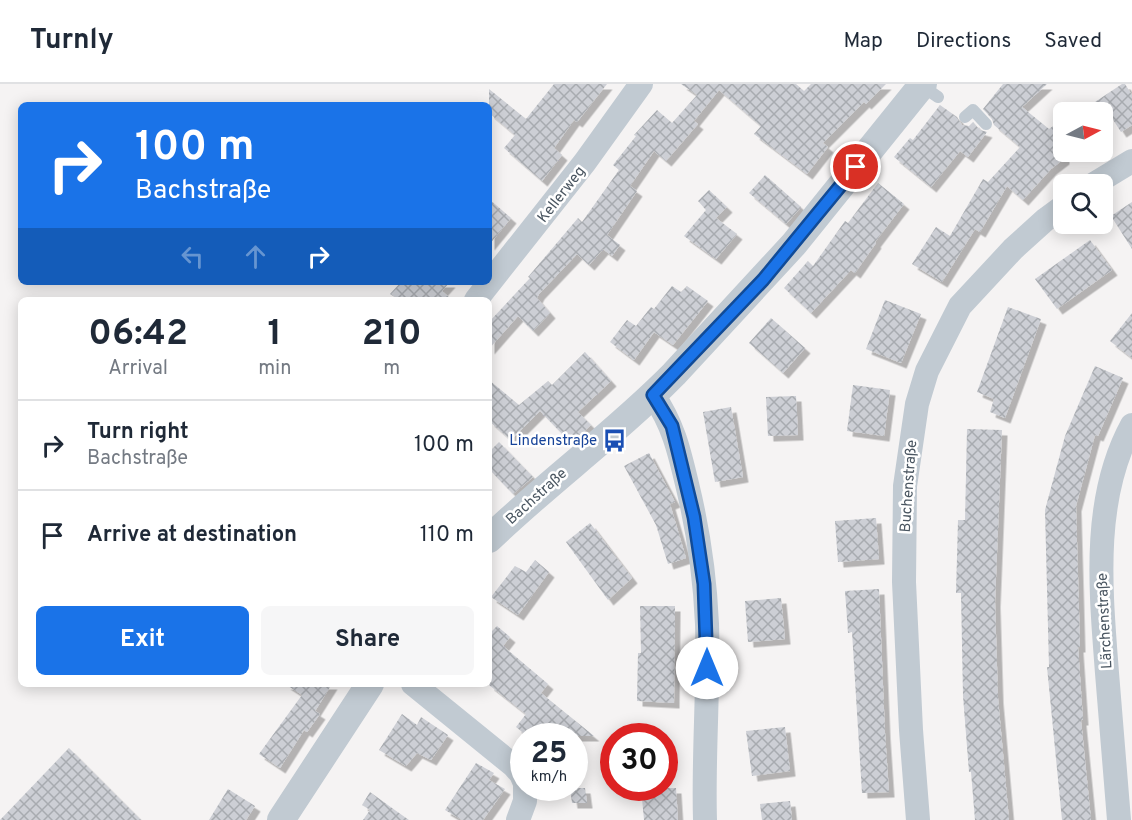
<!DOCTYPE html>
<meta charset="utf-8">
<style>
:root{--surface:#fff;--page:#f6f6f7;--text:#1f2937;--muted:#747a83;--line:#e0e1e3;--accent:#1a73e8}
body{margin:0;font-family:Overpass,sans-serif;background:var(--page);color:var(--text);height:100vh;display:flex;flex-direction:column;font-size:22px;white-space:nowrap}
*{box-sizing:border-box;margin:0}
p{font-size:20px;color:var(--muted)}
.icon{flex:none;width:33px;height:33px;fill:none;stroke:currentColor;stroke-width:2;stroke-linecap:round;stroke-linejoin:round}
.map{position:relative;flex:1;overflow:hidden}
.details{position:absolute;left:18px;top:213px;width:474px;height:390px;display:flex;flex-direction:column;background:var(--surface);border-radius:9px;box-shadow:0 3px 15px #0003}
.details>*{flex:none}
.hud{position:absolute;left:18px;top:18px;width:474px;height:183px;border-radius:9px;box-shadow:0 3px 15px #0003;background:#1a73e8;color:#fff;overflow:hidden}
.needle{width:39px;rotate:83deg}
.buttons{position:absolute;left:1053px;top:18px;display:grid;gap:12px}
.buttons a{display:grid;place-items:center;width:60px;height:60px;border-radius:9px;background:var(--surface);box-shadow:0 3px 15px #0003;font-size:30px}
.speed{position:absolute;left:510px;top:639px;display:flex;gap:12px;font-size:30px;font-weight:700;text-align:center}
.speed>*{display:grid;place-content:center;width:78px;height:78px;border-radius:50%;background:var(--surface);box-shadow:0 3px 15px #0003;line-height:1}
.speed small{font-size:15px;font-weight:400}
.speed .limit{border:9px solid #d22;background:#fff;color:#111}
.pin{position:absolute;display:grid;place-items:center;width:51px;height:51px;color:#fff;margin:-26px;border:3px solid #fff;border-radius:50%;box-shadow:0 2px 6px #0007}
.me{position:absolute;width:66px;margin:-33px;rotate:0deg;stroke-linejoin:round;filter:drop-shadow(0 0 4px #0008)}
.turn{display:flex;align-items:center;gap:21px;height:126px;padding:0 18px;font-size:27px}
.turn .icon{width:78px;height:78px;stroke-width:2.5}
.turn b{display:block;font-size:42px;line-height:51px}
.lanes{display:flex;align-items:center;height:57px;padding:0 18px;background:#0003;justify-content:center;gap:30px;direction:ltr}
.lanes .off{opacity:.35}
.eta{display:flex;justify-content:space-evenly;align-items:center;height:102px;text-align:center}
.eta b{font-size:36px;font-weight:700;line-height:42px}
.cta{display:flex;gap:12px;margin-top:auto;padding:12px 18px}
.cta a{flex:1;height:69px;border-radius:9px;background:var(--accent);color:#fff;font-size:24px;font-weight:700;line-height:69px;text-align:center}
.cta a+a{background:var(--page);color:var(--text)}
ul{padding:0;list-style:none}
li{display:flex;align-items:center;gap:18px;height:90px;padding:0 18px;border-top:2px solid var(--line)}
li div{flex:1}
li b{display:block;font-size:22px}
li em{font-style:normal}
header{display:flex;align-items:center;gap:36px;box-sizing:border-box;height:84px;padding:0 30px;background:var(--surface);border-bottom:2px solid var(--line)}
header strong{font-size:28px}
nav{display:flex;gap:33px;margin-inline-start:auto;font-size:21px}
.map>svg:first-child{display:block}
.building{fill:url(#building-cross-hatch);filter:url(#shadow)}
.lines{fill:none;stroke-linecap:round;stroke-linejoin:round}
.service{stroke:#c1cad2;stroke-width:12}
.minor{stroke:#c1cad2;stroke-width:24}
.tertiary{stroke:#c1cad2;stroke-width:28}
.route-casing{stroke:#114b97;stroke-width:15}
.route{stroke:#1a73e8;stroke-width:10}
.labels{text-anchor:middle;stroke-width:5;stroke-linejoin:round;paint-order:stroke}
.street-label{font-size:15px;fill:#4a5661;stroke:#fff}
.transit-label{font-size:15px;fill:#164399;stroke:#fff;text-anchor:end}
</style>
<header>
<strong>Turnly</strong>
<nav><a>Map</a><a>Directions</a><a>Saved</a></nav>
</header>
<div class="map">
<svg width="1132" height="736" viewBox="0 0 1132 736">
<defs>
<pattern id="building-cross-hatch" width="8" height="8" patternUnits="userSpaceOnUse" patternTransform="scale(1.5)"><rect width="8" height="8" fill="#cdcfd5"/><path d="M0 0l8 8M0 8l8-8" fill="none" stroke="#a8abb0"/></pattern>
<filter id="shadow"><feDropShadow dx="5.5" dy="5.5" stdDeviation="0" flood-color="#0004"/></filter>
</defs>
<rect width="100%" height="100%" fill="#f5f3f3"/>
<g class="building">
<path d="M554,0H607L577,38L574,36L554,64L562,71L542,97L504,64L515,51L489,29V5L526,35Z"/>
<path d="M681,0H796L804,7L811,0H886L866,20L864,18L823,59L828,63L807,90L754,50L761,42L719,6L694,37L698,40L666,77L654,67L630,102L637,107L607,151L620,161L612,172L603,165L589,181L577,170L539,210L537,214L550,229L533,247L518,232L489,265V238L530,194L528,193L578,134L582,138L619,86L613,81L636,52L634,51L657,26L672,39L697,11Z"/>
<path d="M1003,0H1047L1022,23L1049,45L1064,34V75L1051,85L1023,116L1007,102L980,148L975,145L942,198L912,180L936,143L950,152L983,95L988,98L1020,63L994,41L992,35L983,25Z"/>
<path d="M1122,0H1125L1132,11V41L1121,48L1108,28H1080Z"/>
<path d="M940,21L957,33L962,41L969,42L973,38L980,46L987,48L968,73L960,67L931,103L894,73L910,54L913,56Z"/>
<path d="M765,91L801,123L786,140L749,109Z"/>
<path d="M878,99L904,120L875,158L876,159L855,189L851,186L811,229L784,204L808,177L813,182L845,137L848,139Z"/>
<path d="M709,106L727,123L716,134L737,150L716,175L684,152L706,126L698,117Z"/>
<path d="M489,115L511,134L489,161Z"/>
<path d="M1132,118V165L1111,132Z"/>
<path d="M1090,156L1112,186L1057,225L1035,195Z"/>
<path d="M401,198H450L442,207L452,216H399L390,210Z"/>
<path d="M672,202L681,208L687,202L708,217L673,261L654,248L634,276L610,258L627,236L636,242L651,223L654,225Z"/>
<path d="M885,216L921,230L901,279L866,265Z"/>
<path d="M1008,223L1041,235L1005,334L990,328L994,315L977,308Z"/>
<path d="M1132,229V274L1110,257Z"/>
<path d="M771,234L805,264L783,289L749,259Z"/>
<path d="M585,268L611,297L578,328L591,341L571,359L540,327L511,356L489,337V296L519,321L548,297L552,301Z"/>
<path d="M1095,282L1123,294L1098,352L1095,351L1076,422L1080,563H1078L1083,636H1081L1091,736H1062L1047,583H1049L1045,426L1065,352Z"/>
<path d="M853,301L890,306L884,352L847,347Z"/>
<path d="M796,312L798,351L768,352L766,313Z"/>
<path d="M731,323L743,393L715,398L703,328Z"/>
<path d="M967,345L1002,346L995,518L998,614L1009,736H975L971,688H969L963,612L961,509H956L958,436H965Z"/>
<path d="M499,358L533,393L513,410L489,385V368Z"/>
<path d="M649,369L675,418L670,420L686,474L668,480L656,441L624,382Z"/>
<path d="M876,434L879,475L838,478L835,437Z"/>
<path d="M590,439L632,494L608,516L566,458Z"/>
<path d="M535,476L549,488L518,531L491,513L515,482L526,488Z"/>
<path d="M879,505L885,649L889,708L862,709L852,548L848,549L845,507Z"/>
<path d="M781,514L785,555L748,558L745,517Z"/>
<path d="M640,522H675L674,619L637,617L638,569H641Z"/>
<path d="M497,542L510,553L503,562L548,600L541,609L594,652H527L516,643L526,630L489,601V550Z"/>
<path d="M285,600H332L315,627L320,630L307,648L304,646L280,684L259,670L302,611Z"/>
<path d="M402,630L417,641L421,633L448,651L431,676L417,669L406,682L379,666Z"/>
<path d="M785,643L790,687L752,692L746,647Z"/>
<path d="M69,664L141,736H0Z"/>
<path d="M476,679L494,689L489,696L505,705L483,736H462L445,726Z"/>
<path d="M570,704H585L587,719H572Z"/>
<path d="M641,704H676L678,736H644Z"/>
<path d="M228,705L255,722L246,736H209Z"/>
<path d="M370,708L392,724L409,736H363L370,726L362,721Z"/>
<path d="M790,717L792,736H762L760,720Z"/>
</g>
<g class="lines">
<g class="service">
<path d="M922,2L938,13"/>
<path d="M965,33L973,26L986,40"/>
</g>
<g class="minor">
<path d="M1094,100L1132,77"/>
<path d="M476,216L585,78L641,0"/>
<path d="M653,311C673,340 679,366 687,400C698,445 705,493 707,540C709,605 703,671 705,736"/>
<path d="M413,600L514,682L521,690L524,697"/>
<path d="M518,736L525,717V704"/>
<path d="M918,736L911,646L904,498L905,402L917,320L927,287L960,222L1013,165L1045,136L1064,122"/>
<path d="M1119,736C1115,687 1111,638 1107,589C1101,508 1091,416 1132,341"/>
</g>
<g class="tertiary">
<path d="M489,455C548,398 616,349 674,290L794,160L923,0"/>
<path d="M281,736L370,600"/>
</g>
</g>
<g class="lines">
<defs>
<path id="route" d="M707,584L704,500L694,433L672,342L653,311L763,196L856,83"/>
</defs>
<use href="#route" class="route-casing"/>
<use href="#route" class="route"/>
</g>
<defs>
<symbol id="bus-bare" viewBox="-9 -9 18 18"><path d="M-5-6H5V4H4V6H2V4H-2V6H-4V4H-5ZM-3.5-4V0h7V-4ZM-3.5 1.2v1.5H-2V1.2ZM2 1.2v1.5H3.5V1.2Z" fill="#1a4fb4" stroke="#fff" stroke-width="2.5" paint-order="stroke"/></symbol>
</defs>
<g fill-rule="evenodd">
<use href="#bus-bare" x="598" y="340" width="33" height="33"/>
</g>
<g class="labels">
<g class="street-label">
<text transform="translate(561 110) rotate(-52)" y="5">Kellerweg</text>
<text transform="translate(908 402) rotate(-86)" y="5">Buchenstraße</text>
<text transform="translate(536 412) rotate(-42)" y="5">Bachstraße</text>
<text transform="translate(1104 537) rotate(-93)" y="5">Lärchenstraße</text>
</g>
<g class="transit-label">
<text x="597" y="361">Lindenstraße</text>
</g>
</g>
</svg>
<div class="buttons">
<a><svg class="needle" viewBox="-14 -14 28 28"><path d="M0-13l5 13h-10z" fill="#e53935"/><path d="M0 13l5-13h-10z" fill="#747a83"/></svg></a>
<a><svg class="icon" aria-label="search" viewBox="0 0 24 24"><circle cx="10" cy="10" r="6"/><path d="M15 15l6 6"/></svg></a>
</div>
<div class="speed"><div>25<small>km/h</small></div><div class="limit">30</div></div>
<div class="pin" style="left:856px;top:83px;background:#d93025"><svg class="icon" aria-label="arrive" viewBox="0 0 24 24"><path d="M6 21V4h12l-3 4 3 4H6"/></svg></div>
<svg class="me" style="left:707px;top:584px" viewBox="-20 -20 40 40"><circle r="19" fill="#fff"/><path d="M0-13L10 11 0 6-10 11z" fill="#1a73e8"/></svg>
<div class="hud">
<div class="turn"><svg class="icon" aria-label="right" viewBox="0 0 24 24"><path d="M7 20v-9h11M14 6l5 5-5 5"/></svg><div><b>100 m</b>Bachstraße</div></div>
<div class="lanes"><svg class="icon off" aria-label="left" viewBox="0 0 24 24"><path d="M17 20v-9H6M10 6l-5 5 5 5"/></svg><svg class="icon off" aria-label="ahead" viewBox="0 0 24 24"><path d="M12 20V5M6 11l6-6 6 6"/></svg><svg class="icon" aria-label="right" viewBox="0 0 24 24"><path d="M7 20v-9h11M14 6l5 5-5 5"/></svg></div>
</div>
<section class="details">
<div class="eta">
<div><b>06:42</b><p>Arrival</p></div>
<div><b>1</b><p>min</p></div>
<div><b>210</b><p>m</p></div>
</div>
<ul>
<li><svg class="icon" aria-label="right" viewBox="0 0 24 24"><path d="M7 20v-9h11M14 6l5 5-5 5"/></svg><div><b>Turn right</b><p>Bachstraße</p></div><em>100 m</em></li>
<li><svg class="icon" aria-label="arrive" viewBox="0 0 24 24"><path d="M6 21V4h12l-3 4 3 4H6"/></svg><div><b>Arrive at destination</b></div><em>110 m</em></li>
</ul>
<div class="cta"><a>Exit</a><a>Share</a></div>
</section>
</div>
